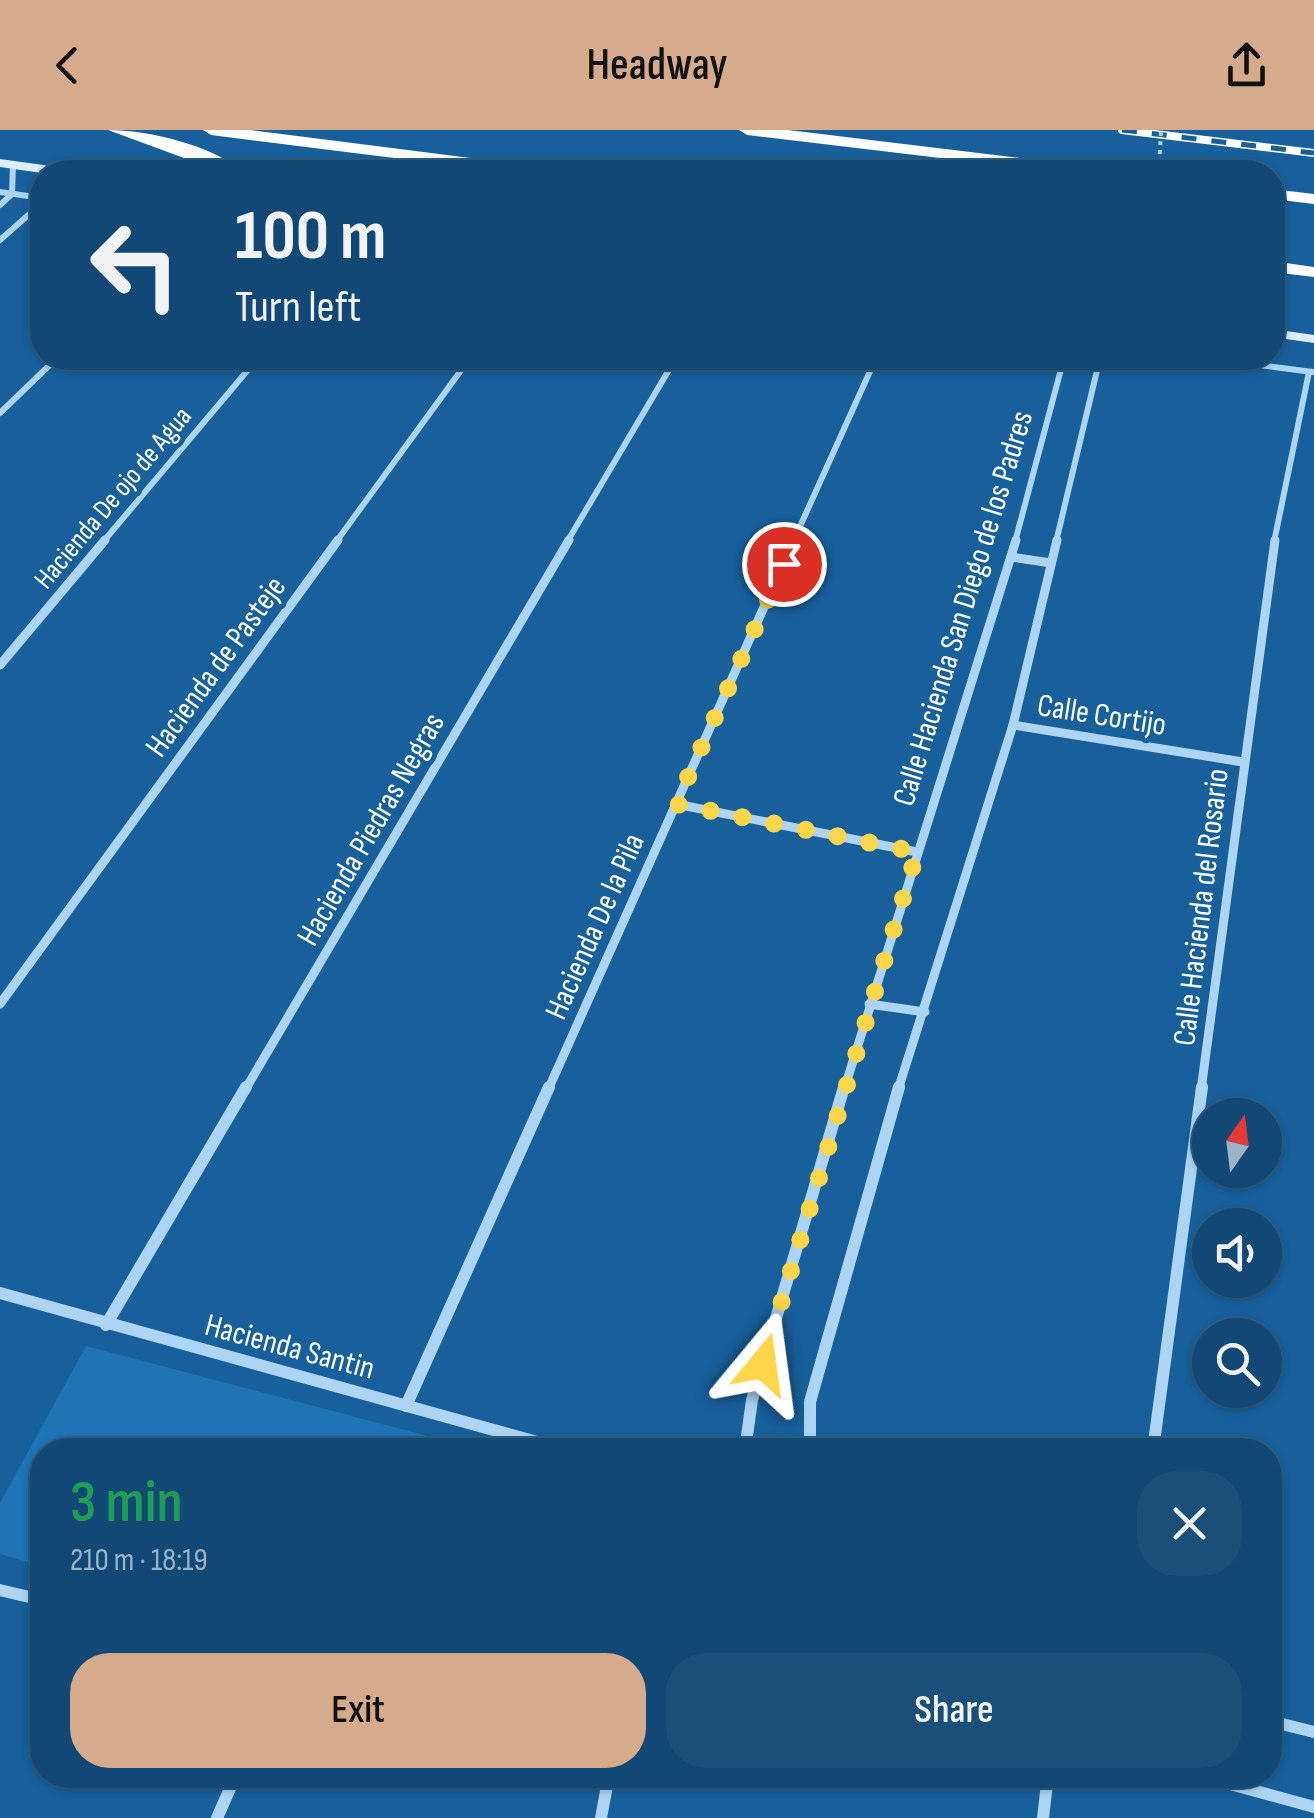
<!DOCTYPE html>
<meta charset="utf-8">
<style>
:root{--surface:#114875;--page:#1a4f7a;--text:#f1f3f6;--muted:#9cb2c5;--line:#306087;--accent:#d6ab8b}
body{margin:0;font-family:"Sofia Sans Condensed",sans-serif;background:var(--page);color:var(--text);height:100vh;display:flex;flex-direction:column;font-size:38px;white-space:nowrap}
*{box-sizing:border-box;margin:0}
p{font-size:32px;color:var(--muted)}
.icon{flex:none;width:55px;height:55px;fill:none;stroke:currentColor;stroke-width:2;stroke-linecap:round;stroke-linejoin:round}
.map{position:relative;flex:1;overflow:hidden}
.sheet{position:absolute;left:30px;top:1308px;width:1252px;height:350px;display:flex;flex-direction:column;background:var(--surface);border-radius:40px;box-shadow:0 2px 8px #0004,0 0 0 2px var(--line)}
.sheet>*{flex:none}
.top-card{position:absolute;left:30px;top:30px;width:1255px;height:210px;border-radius:40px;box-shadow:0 2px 8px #0004,0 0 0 2px var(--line);background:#114875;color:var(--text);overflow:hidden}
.needle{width:65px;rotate:14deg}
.controls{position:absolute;left:1192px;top:968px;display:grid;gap:20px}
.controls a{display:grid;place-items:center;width:90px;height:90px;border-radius:50%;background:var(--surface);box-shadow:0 2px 8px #0004,0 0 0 2px var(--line);font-size:50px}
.pin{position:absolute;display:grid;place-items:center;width:85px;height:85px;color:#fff;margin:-42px;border:5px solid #fff;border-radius:50%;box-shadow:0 2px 10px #0007}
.me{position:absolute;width:110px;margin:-55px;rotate:16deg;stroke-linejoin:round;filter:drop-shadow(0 0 8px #0008)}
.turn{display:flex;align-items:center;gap:35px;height:210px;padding:0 40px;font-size:45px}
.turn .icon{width:130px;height:130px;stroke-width:2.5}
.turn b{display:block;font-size:70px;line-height:85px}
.round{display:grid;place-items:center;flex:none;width:105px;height:105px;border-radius:40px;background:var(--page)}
.headline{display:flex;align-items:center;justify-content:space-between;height:170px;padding:0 40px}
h1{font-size:60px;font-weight:600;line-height:75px;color:#1e9e55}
.cta{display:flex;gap:20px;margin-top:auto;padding:20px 40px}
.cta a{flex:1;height:115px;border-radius:40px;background:var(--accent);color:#111;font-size:40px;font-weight:600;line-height:115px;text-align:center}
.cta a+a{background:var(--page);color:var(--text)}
header{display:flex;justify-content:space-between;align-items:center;height:130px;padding:0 40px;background:var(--accent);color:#111;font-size:45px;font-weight:600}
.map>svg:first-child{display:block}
.green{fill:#1f74b5}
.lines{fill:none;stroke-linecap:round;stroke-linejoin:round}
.path-far1{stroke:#add4f2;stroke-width:4;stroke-dasharray:4 5;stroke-linecap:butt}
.path{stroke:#add4f2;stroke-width:8;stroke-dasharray:6 9;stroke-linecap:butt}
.minor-far2{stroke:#add4f2;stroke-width:6}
.minor-far1{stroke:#add4f2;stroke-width:9}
.minor{stroke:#add4f2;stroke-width:12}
.secondary{fill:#dceefc;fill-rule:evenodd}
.trunk{fill:#fcfeff;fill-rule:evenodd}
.rail-casing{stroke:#fff;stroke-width:8}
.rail{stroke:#17609c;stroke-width:5;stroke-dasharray:15;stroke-linecap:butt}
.path-bridge{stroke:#add4f2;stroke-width:4;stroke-dasharray:4 5;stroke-linecap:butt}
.route{stroke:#ffd54a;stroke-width:18;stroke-dasharray:0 32.4}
.labels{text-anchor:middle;stroke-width:10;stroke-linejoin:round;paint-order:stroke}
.far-street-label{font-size:28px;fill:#fff;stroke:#17609c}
.street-label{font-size:32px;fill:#fff;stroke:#17609c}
</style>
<header><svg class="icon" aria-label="back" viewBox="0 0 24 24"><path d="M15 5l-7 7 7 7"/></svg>Headway<svg class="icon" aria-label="share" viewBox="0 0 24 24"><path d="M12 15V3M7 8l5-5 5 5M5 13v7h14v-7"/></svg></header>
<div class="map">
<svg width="1314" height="1688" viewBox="0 0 1314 1688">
<rect width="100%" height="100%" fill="#17609c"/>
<path class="green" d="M86,1216L481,1320H42V1436L0,1424V1373Z"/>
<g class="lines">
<path class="path-far1" d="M90,34L142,42"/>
<path class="path" d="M633,1654L681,1645"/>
<g class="minor-far2">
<path d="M0,62L42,68"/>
<path d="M0,75L12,64L13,35"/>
<path d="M0,110L42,73"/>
<path d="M1205,228L1313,242"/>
<path d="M0,283L57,228"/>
<path d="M103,412L258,228"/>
<path d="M336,412L470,228"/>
<path d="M567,412L676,228"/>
<path d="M793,412L876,228"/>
<path d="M1015,412L1064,228"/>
<path d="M1056,412L1100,228"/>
<path d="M1274,412L1309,242"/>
</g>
<g class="minor-far1">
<path d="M1011,427L1051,433"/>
<path d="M0,535L105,410"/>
<path d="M1013,595L1243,632"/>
<path d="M676,674L917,722"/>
<path d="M0,874L338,410"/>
<path d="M869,874L925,882"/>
<path d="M245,960L569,410"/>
<path d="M548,960L794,410"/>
<path d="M844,960L1016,410"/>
<path d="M898,960L1013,595L1057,410"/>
<path d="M1201,960L1275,410"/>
</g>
<g class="minor">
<path d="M0,1163L566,1320"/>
<path d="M106,1195L246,957"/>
<path d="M406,1276L549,957"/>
<path d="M745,1320L752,1270L844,957"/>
<path d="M810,1320V1272L899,957"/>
<path d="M1153,1320L1202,957"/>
<path d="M0,1460L42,1470"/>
<path d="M1270,1591L1314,1602"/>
<path d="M1198,1645L1314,1677"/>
<path d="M217,1688L236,1645"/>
<path d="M601,1688L609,1645"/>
<path d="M1043,1688L1048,1645"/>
</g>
<g class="secondary">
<path d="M0,29L65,38L71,42L42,43L0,37Z"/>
<path d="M1272,199L1314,205V213L1272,207Z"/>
</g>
<g class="trunk">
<path d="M108,0C148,0 212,15 243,42H222Z"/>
<path d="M203,0H250L542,37L550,42H506L211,5Z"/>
<path d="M739,0H788L1095,37L1103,42H1057L747,5Z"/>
<path d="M1272,59L1314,64V74L1272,69Z"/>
<path d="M1272,131L1314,137V147L1272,142Z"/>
</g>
<defs>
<path id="rail" d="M1122,0L1314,23"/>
</defs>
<use href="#rail" class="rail-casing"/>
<use href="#rail" class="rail"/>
<path class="path-bridge" d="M1159,42L1161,0"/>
</g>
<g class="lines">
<path class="route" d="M763,1234L917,722L676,674L784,434"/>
</g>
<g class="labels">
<g class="far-street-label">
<text transform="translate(112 367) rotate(-50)" y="10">Hacienda De ojo de Agua</text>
</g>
<g class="street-label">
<text transform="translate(962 478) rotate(-73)" y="11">Calle Hacienda San Diego de los Padres</text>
<text transform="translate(215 536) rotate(-54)" y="11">Hacienda de Pasteje</text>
<text transform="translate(1102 584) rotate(9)" y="11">Calle Cortijo</text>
<text transform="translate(370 699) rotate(-60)" y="11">Hacienda Piedras Negras</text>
<text transform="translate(1200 777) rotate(-83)" y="11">Calle Hacienda del Rosario</text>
<text transform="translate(594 796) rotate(-66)" y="11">Hacienda De la Pila</text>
<text transform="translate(290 1216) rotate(15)" y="11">Hacienda Santin</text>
</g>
</g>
</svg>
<div class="controls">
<a><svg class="needle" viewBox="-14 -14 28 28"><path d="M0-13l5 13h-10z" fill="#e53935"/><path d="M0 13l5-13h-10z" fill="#9cb2c5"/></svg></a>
<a><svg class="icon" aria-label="sound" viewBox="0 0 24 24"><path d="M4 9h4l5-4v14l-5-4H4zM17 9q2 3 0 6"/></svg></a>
<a><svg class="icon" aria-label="search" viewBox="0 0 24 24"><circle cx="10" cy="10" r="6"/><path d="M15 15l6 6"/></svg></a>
</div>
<div class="pin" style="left:784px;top:434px;background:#d93025"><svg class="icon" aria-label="arrive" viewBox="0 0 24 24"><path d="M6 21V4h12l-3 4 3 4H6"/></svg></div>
<svg class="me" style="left:763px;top:1234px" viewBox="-20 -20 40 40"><path d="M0-17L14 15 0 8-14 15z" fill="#ffd54a" stroke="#fff" stroke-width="4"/></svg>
<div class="top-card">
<div class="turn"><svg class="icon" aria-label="left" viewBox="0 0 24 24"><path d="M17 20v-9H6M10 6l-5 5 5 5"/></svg><div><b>100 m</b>Turn left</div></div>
</div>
<section class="sheet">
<div class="headline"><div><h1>3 min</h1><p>210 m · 18:19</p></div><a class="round"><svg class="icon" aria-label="close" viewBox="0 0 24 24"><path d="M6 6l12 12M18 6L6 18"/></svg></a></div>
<div class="cta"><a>Exit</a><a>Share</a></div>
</section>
</div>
